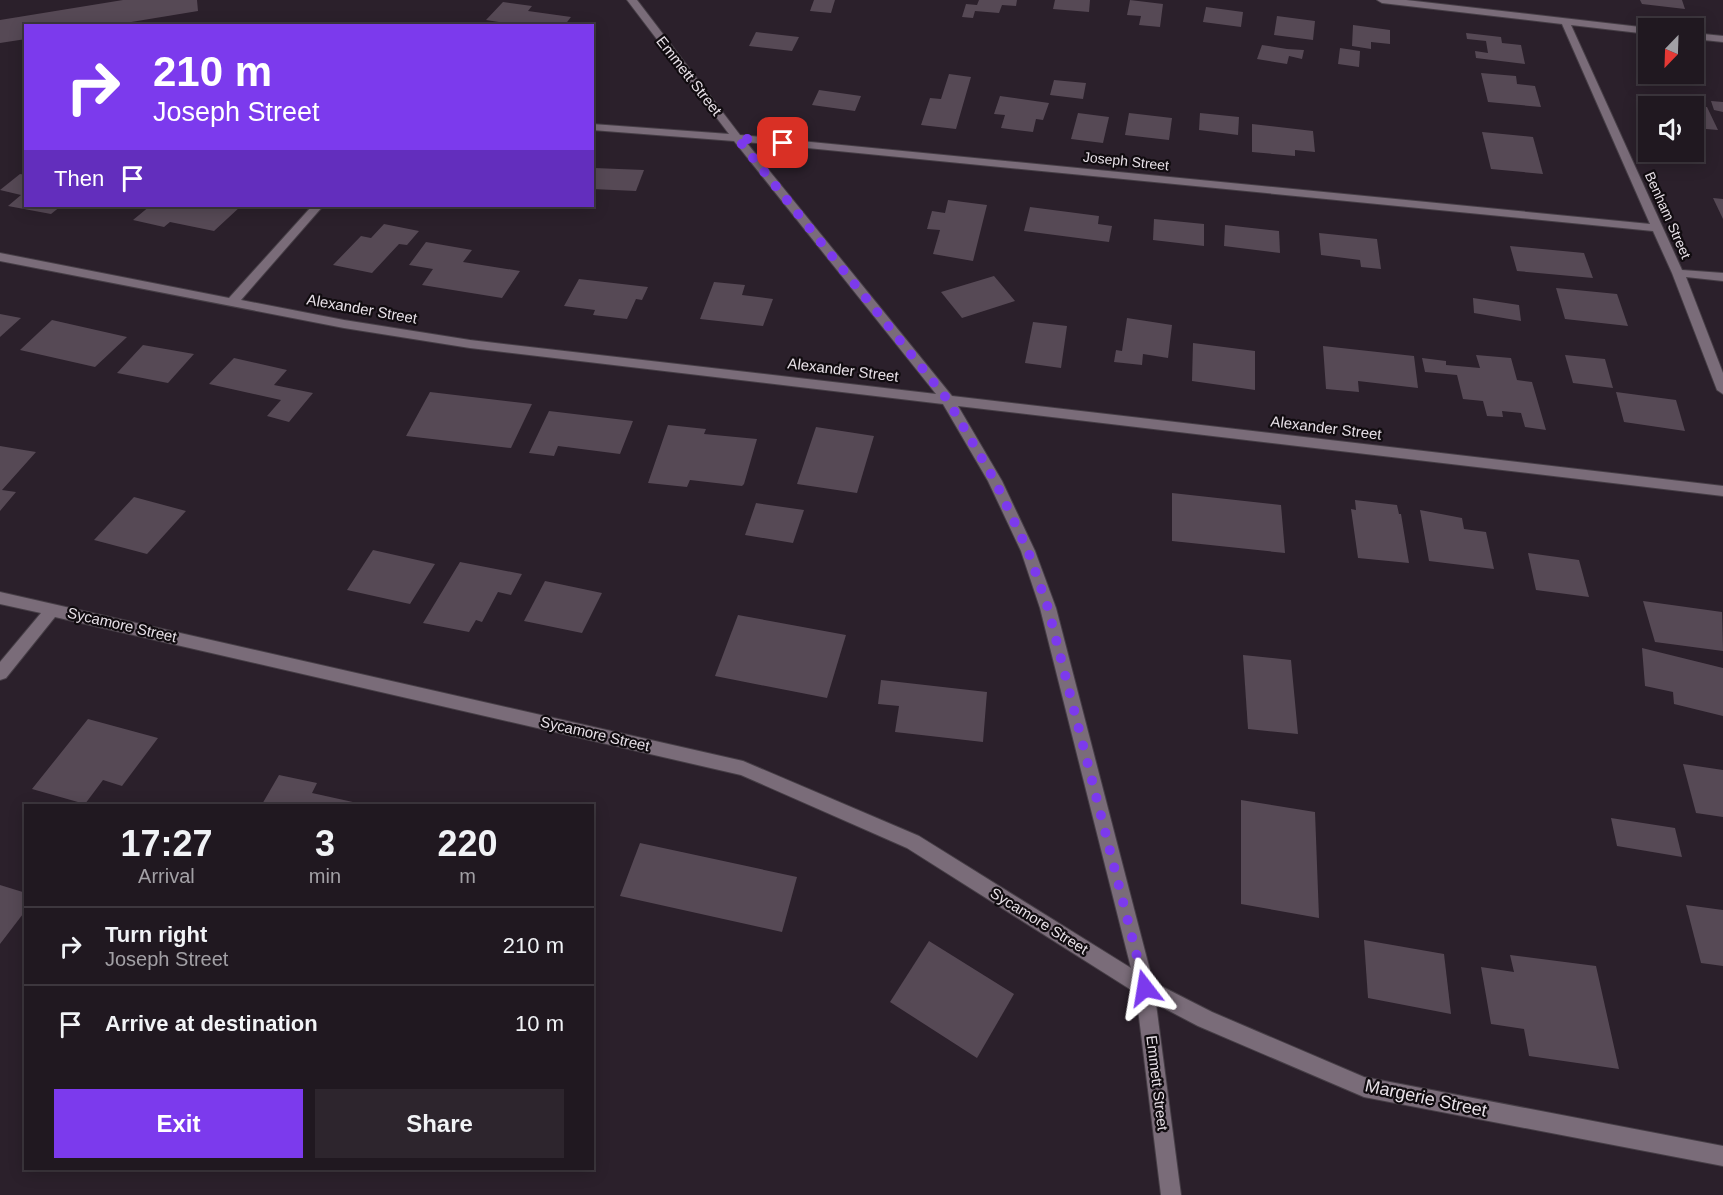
<!DOCTYPE html>
<style>
:root{--surface:#201820;--page:#2d252d;--text:#f1f3f6;--muted:#a2a0a5;--line:#3d373e;--accent:#7c3aed}
body{margin:0;font-family:Helvetica,sans-serif;background:var(--page);color:var(--text);height:100vh;display:flex;flex-direction:column;font-size:22px;white-space:nowrap}
*{box-sizing:border-box;margin:0}
p{font-size:20px;color:var(--muted)}
.icon{flex:none;width:33px;height:33px;fill:none;stroke:currentColor;stroke-width:2;stroke-linecap:round;stroke-linejoin:round}
.map{position:relative;flex:1;overflow:hidden}
.sheet{position:absolute;left:24px;top:804px;width:570px;height:366px;display:flex;flex-direction:column;background:var(--surface);border-radius:0px;box-shadow:0 3px 15px #0003,0 0 0 2px var(--line)}
.sheet>*{flex:none}
.top-card{position:absolute;left:24px;top:24px;width:570px;height:183px;border-radius:0px;box-shadow:0 3px 15px #0003,0 0 0 2px var(--line);background:#7c3aed;color:#fff;overflow:hidden}
.needle{width:39px;rotate:203deg}
.fabs{position:absolute;left:1638px;top:18px;display:grid;gap:12px}
.fabs a{display:grid;place-items:center;width:66px;height:66px;border-radius:0px;background:var(--surface);box-shadow:0 3px 15px #0003,0 0 0 2px var(--line);font-size:30px}
.pin{position:absolute;display:grid;place-items:center;width:51px;height:51px;color:#fff;margin:-26px;border-radius:12px;box-shadow:0 3px 9px #0006}
.me{position:absolute;width:66px;margin:-33px;rotate:346deg;stroke-linejoin:round;filter:drop-shadow(0 0 4px #0008)}
.turn{display:flex;align-items:center;gap:21px;height:126px;padding:0 30px;font-size:27px}
.turn .icon{width:78px;height:78px;stroke-width:2.5}
.turn b{display:block;font-size:42px;line-height:51px}
.then{display:flex;align-items:center;height:57px;padding:0 30px;background:#0003;gap:12px;font-size:22px}
.eta{display:flex;justify-content:space-evenly;align-items:center;height:102px;text-align:center}
.eta b{font-size:36px;font-weight:700;line-height:42px}
.primary-button{display:flex;gap:12px;margin-top:auto;padding:12px 30px}
.primary-button a{flex:1;height:69px;border-radius:0px;background:var(--accent);color:#fff;font-size:24px;font-weight:700;line-height:69px;text-align:center}
.primary-button a+a{background:var(--page);color:var(--text)}
ul{padding:0;list-style:none}
li{display:flex;align-items:center;gap:18px;height:78px;padding:0 30px;border-top:2px solid var(--line)}
li div{flex:1}
li b{display:block;font-size:22px}
li em{font-style:normal}
.map>svg:first-child{display:block}
.building{fill:#564955}
.lines{fill:none;stroke-linecap:round;stroke-linejoin:round}
.minor-casing{stroke:#463e46;stroke-width:2}
.minor{fill:#7a6c79;fill-rule:evenodd}
.route{stroke:#7c3aed;stroke-width:10;stroke-dasharray:0 18}
.labels{text-anchor:middle;stroke-width:4.5;stroke-linejoin:round;paint-order:stroke}
.far-street-label{font-size:14px;fill:#e8e1e8;stroke:#110c10}
.street-label{font-size:15px;fill:#e8e1e8;stroke:#110c10}
.near-street-label{font-size:18px;fill:#e8e1e8;stroke:#110c10}
</style>
<div class="map">
<svg width="1723" height="1195" viewBox="0 0 1723 1195">
<rect width="100%" height="100%" fill="#2b202b"/>
<g class="building">
<path d="M123,0H197L198,11L107,26H26V39L0,43V20Z"/>
<path d="M814,0H835L831,13L810,11Z"/>
<path d="M979,0H1017L1016,6L1002,5L999,13L975,11L973,18L962,17L966,4L977,5Z"/>
<path d="M1055,0H1090L1089,12L1053,9Z"/>
<path d="M1130,0L1163,4L1160,27L1139,25L1141,16L1127,15Z"/>
<path d="M1640,0H1682L1685,9L1642,4Z"/>
<path d="M503,2L532,6L528,11L571,17L564,26H510L512,24L486,20Z"/>
<path d="M1206,7L1243,12L1241,27L1203,22Z"/>
<path d="M1277,16L1315,21L1313,40L1274,35Z"/>
<path d="M1353,25L1390,30V44L1371,42V49L1352,46Z"/>
<path d="M756,32L799,37L792,51L749,46Z"/>
<path d="M1466,33L1501,37L1502,43L1521,45L1525,64L1476,58L1475,51L1488,53L1486,41L1467,39Z"/>
<path d="M1262,45L1287,49L1304,50L1302,59L1289,56L1287,64L1257,59Z"/>
<path d="M1340,48L1360,51L1359,67L1338,64Z"/>
<path d="M1481,73L1516,76L1517,84L1535,86L1541,107L1488,102Z"/>
<path d="M949,74L971,77L956,129L921,125L930,98L941,99Z"/>
<path d="M1656,74H1695L1699,84L1659,80Z"/>
<path d="M1054,80L1086,83L1083,99L1050,95Z"/>
<path d="M819,90L861,96L855,111L812,105Z"/>
<path d="M1000,96L1049,103L1043,120L1036,119L1033,132L1001,128L1005,115L994,114Z"/>
<path d="M1711,101L1723,102V112L1714,110Z"/>
<path d="M1694,106L1707,107L1718,130L1694,128Z"/>
<path d="M1078,113L1109,117L1103,143L1071,139Z"/>
<path d="M1129,113L1172,118L1169,140L1125,135Z"/>
<path d="M1200,113L1239,117L1238,135L1199,130Z"/>
<path d="M1252,124L1313,131L1315,152L1295,150V156L1252,152Z"/>
<path d="M1482,132L1533,137L1543,174L1491,169Z"/>
<path d="M594,168L644,170L636,191L592,189Z"/>
<path d="M20,174L26,175V206H61L51,214L8,206L21,195L0,190Z"/>
<path d="M1713,198L1723,199V219Z"/>
<path d="M948,200L987,205L973,261L933,254L940,230L927,229L932,211L945,213Z"/>
<path d="M150,206H241L214,231L170,222L164,227L133,220Z"/>
<path d="M1030,207L1099,216L1098,224L1112,226L1109,242L1024,231Z"/>
<path d="M1154,219L1204,224V246L1153,240Z"/>
<path d="M384,224L419,231L407,245L399,244L372,273L333,265L361,236L371,238Z"/>
<path d="M1225,225L1279,231L1280,253L1224,246Z"/>
<path d="M1319,233L1377,239L1381,269L1361,267L1360,260L1321,255Z"/>
<path d="M426,242L472,250L463,262L520,271L502,298L422,285L433,269L409,265Z"/>
<path d="M1510,246L1584,253L1593,278L1517,271Z"/>
<path d="M994,276L1015,301L962,318L941,292Z"/>
<path d="M579,279L648,287L642,300L636,299L627,319L593,315L595,310L564,306Z"/>
<path d="M714,282L745,285L742,295L773,299L763,326L700,319Z"/>
<path d="M1556,288L1617,294L1628,326L1565,319Z"/>
<path d="M1473,298L1519,305L1521,321L1474,313Z"/>
<path d="M0,314L21,318L0,337Z"/>
<path d="M1127,318L1172,325L1168,358L1143,354L1142,365L1114,362L1116,350L1122,351Z"/>
<path d="M52,320L127,337L95,367L20,350Z"/>
<path d="M1033,322L1067,326L1061,368L1025,363Z"/>
<path d="M1193,343L1255,351V390L1192,381Z"/>
<path d="M143,345L194,354L168,383L117,373Z"/>
<path d="M1323,346L1414,356L1418,388L1358,381L1359,392L1326,389Z"/>
<path d="M1476,355L1511,358L1517,380L1532,382L1546,430L1525,427L1521,413L1502,411L1503,417L1487,416L1483,401L1463,399L1457,375L1425,372L1422,358L1446,361V365L1480,368Z"/>
<path d="M1565,355L1605,359L1613,388L1573,383Z"/>
<path d="M234,358L287,370L274,385L313,393L289,422L267,416L281,400L209,384Z"/>
<path d="M430,392L532,404L511,448L406,436Z"/>
<path d="M1616,392L1676,400L1685,431L1624,422Z"/>
<path d="M549,411L633,421L620,454L558,446L554,456L529,453Z"/>
<path d="M668,425L706,429L704,434L757,439L744,484L742,486L690,480L687,487L648,483Z"/>
<path d="M816,427L874,436L857,493L797,484Z"/>
<path d="M0,446L36,452L2,490L16,492L0,511Z"/>
<path d="M1172,493L1281,505L1285,553L1172,541Z"/>
<path d="M134,497L186,511L147,554L94,540Z"/>
<path d="M1355,500L1397,505L1399,514H1401L1409,563L1358,558L1351,509L1356,510Z"/>
<path d="M756,503L804,510L793,543L745,535Z"/>
<path d="M1420,510L1462,518L1464,529L1486,532L1494,569L1429,561Z"/>
<path d="M373,550L435,564L410,604L347,590Z"/>
<path d="M1528,553L1579,560L1589,597L1536,590Z"/>
<path d="M460,562L522,574L511,595L498,592L482,622L476,620L469,632L423,623Z"/>
<path d="M545,581L602,593L582,633L524,621Z"/>
<path d="M1643,601L1722,612L1723,651L1655,642Z"/>
<path d="M738,615L846,635L827,698L715,676Z"/>
<path d="M1642,648L1723,668V716L1674,704L1673,692L1645,686Z"/>
<path d="M1243,655L1291,660L1298,734L1248,729Z"/>
<path d="M881,680L987,692L983,742L895,732L899,706L878,704Z"/>
<path d="M88,719L158,738L122,786L103,780L85,804L32,789Z"/>
<path d="M1683,764L1723,770V817L1696,813Z"/>
<path d="M279,775L317,783L312,793L371,806H261Z"/>
<path d="M1241,800L1315,812L1319,918L1241,904Z"/>
<path d="M1611,818L1675,828L1682,857L1617,846Z"/>
<path d="M640,843L797,877L782,932L620,896Z"/>
<path d="M0,885L26,893V910L0,944Z"/>
<path d="M1686,905L1723,910V966L1701,963Z"/>
<path d="M1364,940L1444,954L1451,1014L1368,998Z"/>
<path d="M929,941L1014,994L977,1058L890,1002Z"/>
<path d="M1510,955L1596,966L1619,1069L1529,1056L1524,1029L1491,1024L1481,967L1514,972Z"/>
</g>
<g class="lines">
<defs>
<g id="minor">
<path d="M627,0H637L740,135L1650,224L1562,24L1382,3L1377,0H1406L1649,28L1648,34L1571,25L1682,270L1723,273V281L1686,277L1723,373V394L1717,390L1672,273L1653,231L746,142L952,396L1723,486V496L958,406L1002,481L1035,551L1056,608L1153,982L1212,1012L1364,1077L1723,1146V1166L1364,1097L1198,1026L1156,1004L1181,1195H1161L1136,993L907,848L741,775L55,617L6,678L0,680V662L41,613L0,604V592L743,761L919,836L1131,968L1040,608L1021,551L988,481L943,404L470,348L344,328L0,261V253L229,298L312,206H323L241,300L344,320L470,340L936,394L734,141L592,130V124L729,134Z"/>
<path d="M1694,33L1723,36V42L1694,39Z"/>
</g>
</defs>
<use href="#minor" class="minor-casing"/>
<use href="#minor" class="minor"/>
</g>
<g class="lines">
<path class="route" d="M783,143L737,138L947,399L995,481L1028,551L1048,608L1145,988"/>
</g>
<g class="labels">
<g class="far-street-label">
<text transform="translate(1126 161) rotate(6)" y="5">Joseph Street</text>
<text transform="translate(1668 215) rotate(66)" y="5">Benham Street</text>
</g>
<g class="street-label">
<text transform="translate(689 76) rotate(52)" y="5">Emmett Street</text>
<text transform="translate(362 309) rotate(10)" y="5">Alexander Street</text>
<text transform="translate(843 370) rotate(7)" y="5">Alexander Street</text>
<text transform="translate(1326 428) rotate(7)" y="5">Alexander Street</text>
<text transform="translate(122 625) rotate(13)" y="5">Sycamore Street</text>
<text transform="translate(595 734) rotate(13)" y="5">Sycamore Street</text>
<text transform="translate(1039 921) rotate(32)" y="5">Sycamore Street</text>
<text transform="translate(1157 1083) rotate(83)" y="5">Emmett Street</text>
</g>
<g class="near-street-label">
<text transform="translate(1426 1098) rotate(12)" y="6">Margerie Street</text>
</g>
</g>
</svg>
<div class="fabs">
<a><svg class="needle" viewBox="-14 -14 28 28"><path d="M0-13l5 13h-10z" fill="#e53935"/><path d="M0 13l5-13h-10z" fill="#a2a0a5"/></svg></a>
<a><svg class="icon" aria-label="sound" viewBox="0 0 24 24"><path d="M4 9h4l5-4v14l-5-4H4zM17 9q2 3 0 6"/></svg></a>
</div>
<div class="pin" style="left:783px;top:143px;background:#d93025"><svg class="icon" aria-label="arrive" viewBox="0 0 24 24"><path d="M6 21V4h12l-3 4 3 4H6"/></svg></div>
<svg class="me" style="left:1145px;top:988px" viewBox="-20 -20 40 40"><path d="M0-17L14 15 0 8-14 15z" fill="#7c3aed" stroke="#fff" stroke-width="4"/></svg>
<div class="top-card">
<div class="turn"><svg class="icon" aria-label="right" viewBox="0 0 24 24"><path d="M7 20v-9h11M14 6l5 5-5 5"/></svg><div><b>210 m</b>Joseph Street</div></div>
<div class="then">Then<svg class="icon" aria-label="arrive" viewBox="0 0 24 24"><path d="M6 21V4h12l-3 4 3 4H6"/></svg></div>
</div>
<section class="sheet">
<div class="eta">
<div><b>17:27</b><p>Arrival</p></div>
<div><b>3</b><p>min</p></div>
<div><b>220</b><p>m</p></div>
</div>
<ul>
<li><svg class="icon" aria-label="right" viewBox="0 0 24 24"><path d="M7 20v-9h11M14 6l5 5-5 5"/></svg><div><b>Turn right</b><p>Joseph Street</p></div><em>210 m</em></li>
<li><svg class="icon" aria-label="arrive" viewBox="0 0 24 24"><path d="M6 21V4h12l-3 4 3 4H6"/></svg><div><b>Arrive at destination</b></div><em>10 m</em></li>
</ul>
<div class="primary-button"><a>Exit</a><a>Share</a></div>
</section>
</div>
